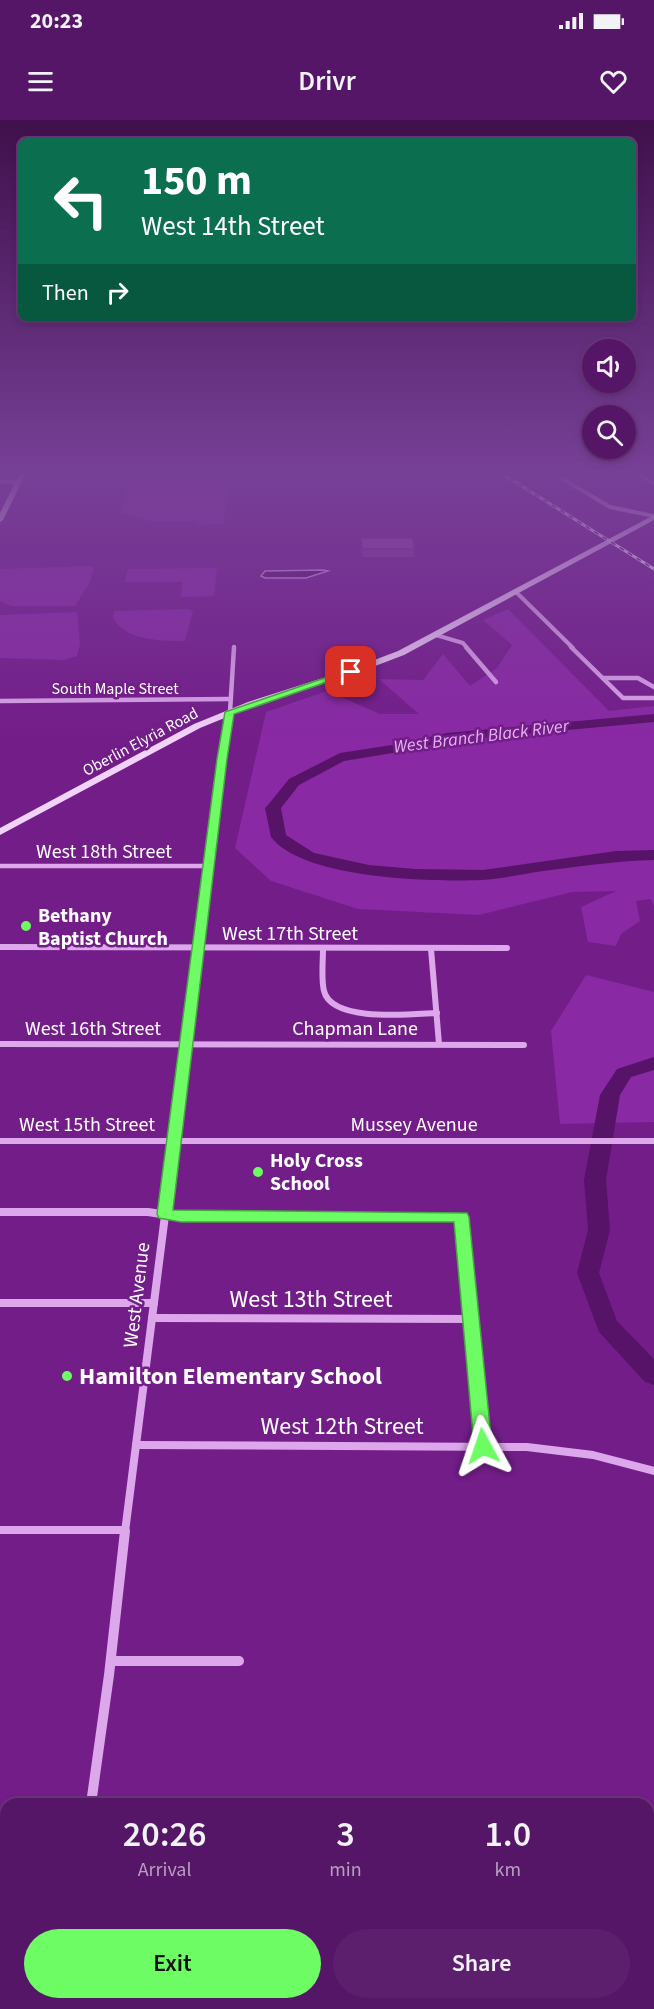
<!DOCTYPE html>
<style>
:root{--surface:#561667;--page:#5c1f6d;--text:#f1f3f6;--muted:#b69fc0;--line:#6c357b;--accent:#6efc65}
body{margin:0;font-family:"Source Sans 3",sans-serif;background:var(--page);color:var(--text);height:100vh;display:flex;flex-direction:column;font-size:22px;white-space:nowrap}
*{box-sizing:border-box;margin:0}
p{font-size:20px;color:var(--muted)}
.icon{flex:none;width:33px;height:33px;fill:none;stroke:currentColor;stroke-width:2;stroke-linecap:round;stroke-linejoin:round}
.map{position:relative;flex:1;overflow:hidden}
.sheet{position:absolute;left:0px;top:1678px;width:654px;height:212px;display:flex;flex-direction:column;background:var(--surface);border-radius:18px 18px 0 0;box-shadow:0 3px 9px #0003,0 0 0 2px var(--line)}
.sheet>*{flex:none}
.top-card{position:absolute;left:18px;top:18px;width:618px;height:183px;border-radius:9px;box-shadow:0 3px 9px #0003,0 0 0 2px var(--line);background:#0b6e4f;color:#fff;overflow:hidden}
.buttons{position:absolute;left:582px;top:219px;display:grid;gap:12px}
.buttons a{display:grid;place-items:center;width:54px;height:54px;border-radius:50%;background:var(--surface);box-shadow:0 3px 9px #0003,0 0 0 2px var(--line);font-size:30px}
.pin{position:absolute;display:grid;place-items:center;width:51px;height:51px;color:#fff;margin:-26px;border-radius:12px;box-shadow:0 3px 9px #0006}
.me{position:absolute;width:66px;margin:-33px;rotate:355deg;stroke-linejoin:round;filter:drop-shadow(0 0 4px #0008)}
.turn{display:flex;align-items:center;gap:21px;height:126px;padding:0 24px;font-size:27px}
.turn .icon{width:78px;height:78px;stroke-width:2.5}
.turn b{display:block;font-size:42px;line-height:51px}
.then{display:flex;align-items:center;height:57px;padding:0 24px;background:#0003;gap:12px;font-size:22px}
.eta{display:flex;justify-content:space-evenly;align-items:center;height:102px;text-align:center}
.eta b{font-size:36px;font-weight:600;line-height:42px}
.button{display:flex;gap:12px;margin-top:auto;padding:12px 24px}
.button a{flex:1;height:69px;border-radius:36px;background:var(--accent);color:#111;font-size:24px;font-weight:600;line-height:69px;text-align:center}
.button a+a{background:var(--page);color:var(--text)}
.status{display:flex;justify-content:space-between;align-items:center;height:42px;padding:0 30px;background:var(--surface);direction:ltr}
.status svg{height:16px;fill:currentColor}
header{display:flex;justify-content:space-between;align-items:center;height:78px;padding:0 24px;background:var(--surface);font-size:27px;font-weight:600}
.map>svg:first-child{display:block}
.green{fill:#8929a4}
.water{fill:#571368;stroke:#da9aee;stroke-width:1.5}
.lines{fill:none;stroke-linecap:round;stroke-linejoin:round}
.river{fill:#571368;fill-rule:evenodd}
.street-far4{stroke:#dda7ec;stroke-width:4}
.street-far3{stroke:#dda7ec;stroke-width:4.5}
.street-far2{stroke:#dda7ec;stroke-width:6}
.street-far1{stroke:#dda7ec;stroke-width:8}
.street{stroke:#dda7ec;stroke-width:10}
.secondary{fill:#f1d3f9;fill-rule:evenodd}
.rail-casing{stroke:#fff;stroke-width:3}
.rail{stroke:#731d89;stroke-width:1.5;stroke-dasharray:5;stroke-linecap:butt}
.wall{fill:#813496}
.building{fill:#963dae;stroke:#692b7a;stroke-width:1.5}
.route{fill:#6efc65;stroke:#48a442;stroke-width:1.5}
.poi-dot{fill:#6efc65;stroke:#731d89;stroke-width:2}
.labels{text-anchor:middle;stroke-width:5;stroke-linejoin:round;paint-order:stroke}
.far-street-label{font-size:16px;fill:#fff;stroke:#731d89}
.far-water-label{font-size:18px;font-style:italic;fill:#e5b3f3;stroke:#731d89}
.street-label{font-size:20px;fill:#fff;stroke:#731d89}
.poi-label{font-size:20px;font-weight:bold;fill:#fff;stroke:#731d89;text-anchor:start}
.near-street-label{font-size:24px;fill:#fff;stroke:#731d89}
.near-poi-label{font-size:24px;font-weight:bold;fill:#fff;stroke:#731d89;text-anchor:start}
</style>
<div class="status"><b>20:23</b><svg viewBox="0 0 49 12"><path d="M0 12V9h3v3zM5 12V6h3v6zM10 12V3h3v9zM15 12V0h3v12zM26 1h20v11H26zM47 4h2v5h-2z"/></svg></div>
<header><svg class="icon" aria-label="menu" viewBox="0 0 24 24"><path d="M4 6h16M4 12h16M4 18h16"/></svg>Drivr<svg class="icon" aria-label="heart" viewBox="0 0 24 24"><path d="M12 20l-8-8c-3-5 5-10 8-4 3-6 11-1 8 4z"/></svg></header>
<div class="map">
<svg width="654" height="1889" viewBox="0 0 654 1889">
<rect width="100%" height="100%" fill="#731d89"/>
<g class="green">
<path d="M143,353H212L218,357H231L223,404L199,405V401H148L120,393L126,367L134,366L138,357Z"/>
<path d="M91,446L94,448L89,464L75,486H11L0,481V449Z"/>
<path d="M217,448L214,476L181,477L182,462H125L128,449Z"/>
<path d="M188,489L193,491L185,521C162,521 124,521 113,497L114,491Z"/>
<path d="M508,489L609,591L654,586V787L651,779L636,781L640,801L621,814L616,826L588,822L581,787L616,771L572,772L479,795L358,789L271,761L235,728L266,592L327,571L380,594H419L379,559L423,560L443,534L470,566L497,548L512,525L483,500Z"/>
<path d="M77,492L80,524L77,536L63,540L0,538V495Z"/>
<path d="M586,855L654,872V1002L560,1004L551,911Z"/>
</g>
<path class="water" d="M323,450L328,451L306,458H265L261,456L265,451Z"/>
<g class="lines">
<g class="river">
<path d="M654,594V602L447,621L405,631L344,641L299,665L281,688L286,715L314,733L369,745L415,749L483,750L616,731L654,730V740C614,741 575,747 536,752C518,755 499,759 481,760C432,762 303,759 271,717L265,688L268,685L289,659L340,633L405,623L447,613Z"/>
<path d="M654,937V950L631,957L620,975L606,1060L610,1110L599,1153L617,1201L654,1239V1265L645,1262L599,1212L577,1153L588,1110L584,1060L600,975L617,949Z"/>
</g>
<g class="street-far4">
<path d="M553,353L610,387L654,396"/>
<path d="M637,353L654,363"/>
<path d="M0,362H19"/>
<path d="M516,472L573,528"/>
<path d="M436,515L463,523L467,528"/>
</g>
<g class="street-far3">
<path d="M466,527L496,562"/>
<path d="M571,527L623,578H654"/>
<path d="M603,558H638L654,567"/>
<path d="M0,581L230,579"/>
<path d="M0,746H208"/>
<path d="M208,753L230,592L234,527"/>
</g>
<g class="street-far2">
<path d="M0,827L507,828"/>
<path d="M323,829C323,842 321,859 324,871C332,903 412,894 437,893"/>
<path d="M431,829L439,924"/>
<path d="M0,924L524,925"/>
<path d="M0,1021H654"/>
<path d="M171,1041L208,751"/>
</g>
<g class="street-far1">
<path d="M0,1092H148L181,1097H461L483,1326"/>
<path d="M0,1183H154"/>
<path d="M152,1198L471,1199"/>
<path d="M136,1325L527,1327L593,1335L654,1351"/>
<path d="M0,1410H125"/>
<path d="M125,1412L172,1040"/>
</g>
<g class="street">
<path d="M111,1541H239"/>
<path d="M91,1684L109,1555L125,1411"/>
<path d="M0,1723H6"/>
<path d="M648,1809H654"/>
<path d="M65,1889L66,1884"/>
</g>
<g class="secondary">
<path d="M20,353H26L3,400L0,402V393Z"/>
<path d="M654,395V400L404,535L354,554L254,586L200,608L0,715V708L194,604L248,582L348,550L398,531Z"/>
</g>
<defs>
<path id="rail" d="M501,353L654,449"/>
</defs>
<use href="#rail" class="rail-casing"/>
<use href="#rail" class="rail"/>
</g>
<path class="wall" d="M361,418L414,429V437H362Z"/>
<path class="building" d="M361,418H413L414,429H362Z"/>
<linearGradient id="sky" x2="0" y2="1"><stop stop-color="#3f104b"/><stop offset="0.57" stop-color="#774097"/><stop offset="1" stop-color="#774097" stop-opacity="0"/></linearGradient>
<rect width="654" height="618" fill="url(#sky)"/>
<path class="route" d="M348,550L356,552L234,594L227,639L173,1090L467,1093L469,1097L492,1326L489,1331L483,1333L476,1331L474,1326L454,1102H181L159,1098L157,1094L217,639L225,592Z"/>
<g class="poi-dot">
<circle cx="26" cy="806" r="6"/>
<circle cx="258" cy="1052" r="6"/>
<circle cx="67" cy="1256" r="6"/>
</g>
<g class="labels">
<g class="far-street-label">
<text x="115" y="574">South Maple Street</text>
<text transform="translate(140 621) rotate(-28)" y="6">Oberlin Elyria Road</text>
</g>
<g class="far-water-label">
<text transform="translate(481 616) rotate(-7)" y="6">West Branch Black River</text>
</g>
<g class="street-label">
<text x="104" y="738">West 18th Street</text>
<text x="290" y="820">West 17th Street</text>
<text x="93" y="915">West 16th Street</text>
<text x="355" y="915">Chapman Lane</text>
<text x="87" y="1011">West 15th Street</text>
<text x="414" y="1011">Mussey Avenue</text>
<text transform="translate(136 1175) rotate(-83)" y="7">West Avenue</text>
</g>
<g class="poi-label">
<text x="38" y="802">Bethany<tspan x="38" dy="23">Baptist Church</tspan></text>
<text x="270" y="1047">Holy Cross<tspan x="270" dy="23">School</tspan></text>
</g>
<g class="near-street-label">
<text x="311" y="1187">West 13th Street</text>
<text x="342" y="1314">West 12th Street</text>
</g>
<g class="near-poi-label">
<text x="79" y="1264">Hamilton Elementary School</text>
</g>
</g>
</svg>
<div class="buttons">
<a><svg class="icon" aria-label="sound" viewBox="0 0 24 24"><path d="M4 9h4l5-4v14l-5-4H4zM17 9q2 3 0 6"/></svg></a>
<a><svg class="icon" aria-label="search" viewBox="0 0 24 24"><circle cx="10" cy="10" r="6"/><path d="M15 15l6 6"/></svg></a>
</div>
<div class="pin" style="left:351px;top:552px;background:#d93025"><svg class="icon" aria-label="arrive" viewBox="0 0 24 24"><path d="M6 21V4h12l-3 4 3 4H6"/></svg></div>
<svg class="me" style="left:483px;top:1326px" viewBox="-20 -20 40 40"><path d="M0-17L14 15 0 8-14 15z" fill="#6efc65" stroke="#fff" stroke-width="4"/></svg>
<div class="top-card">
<div class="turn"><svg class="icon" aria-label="left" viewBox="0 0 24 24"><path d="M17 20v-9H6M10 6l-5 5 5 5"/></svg><div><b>150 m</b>West 14th Street</div></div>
<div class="then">Then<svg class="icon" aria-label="right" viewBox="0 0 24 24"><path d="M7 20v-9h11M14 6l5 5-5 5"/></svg></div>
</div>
<section class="sheet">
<div class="eta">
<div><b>20:26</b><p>Arrival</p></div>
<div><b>3</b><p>min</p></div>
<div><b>1.0</b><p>km</p></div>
</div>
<div class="button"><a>Exit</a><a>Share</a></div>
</section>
</div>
